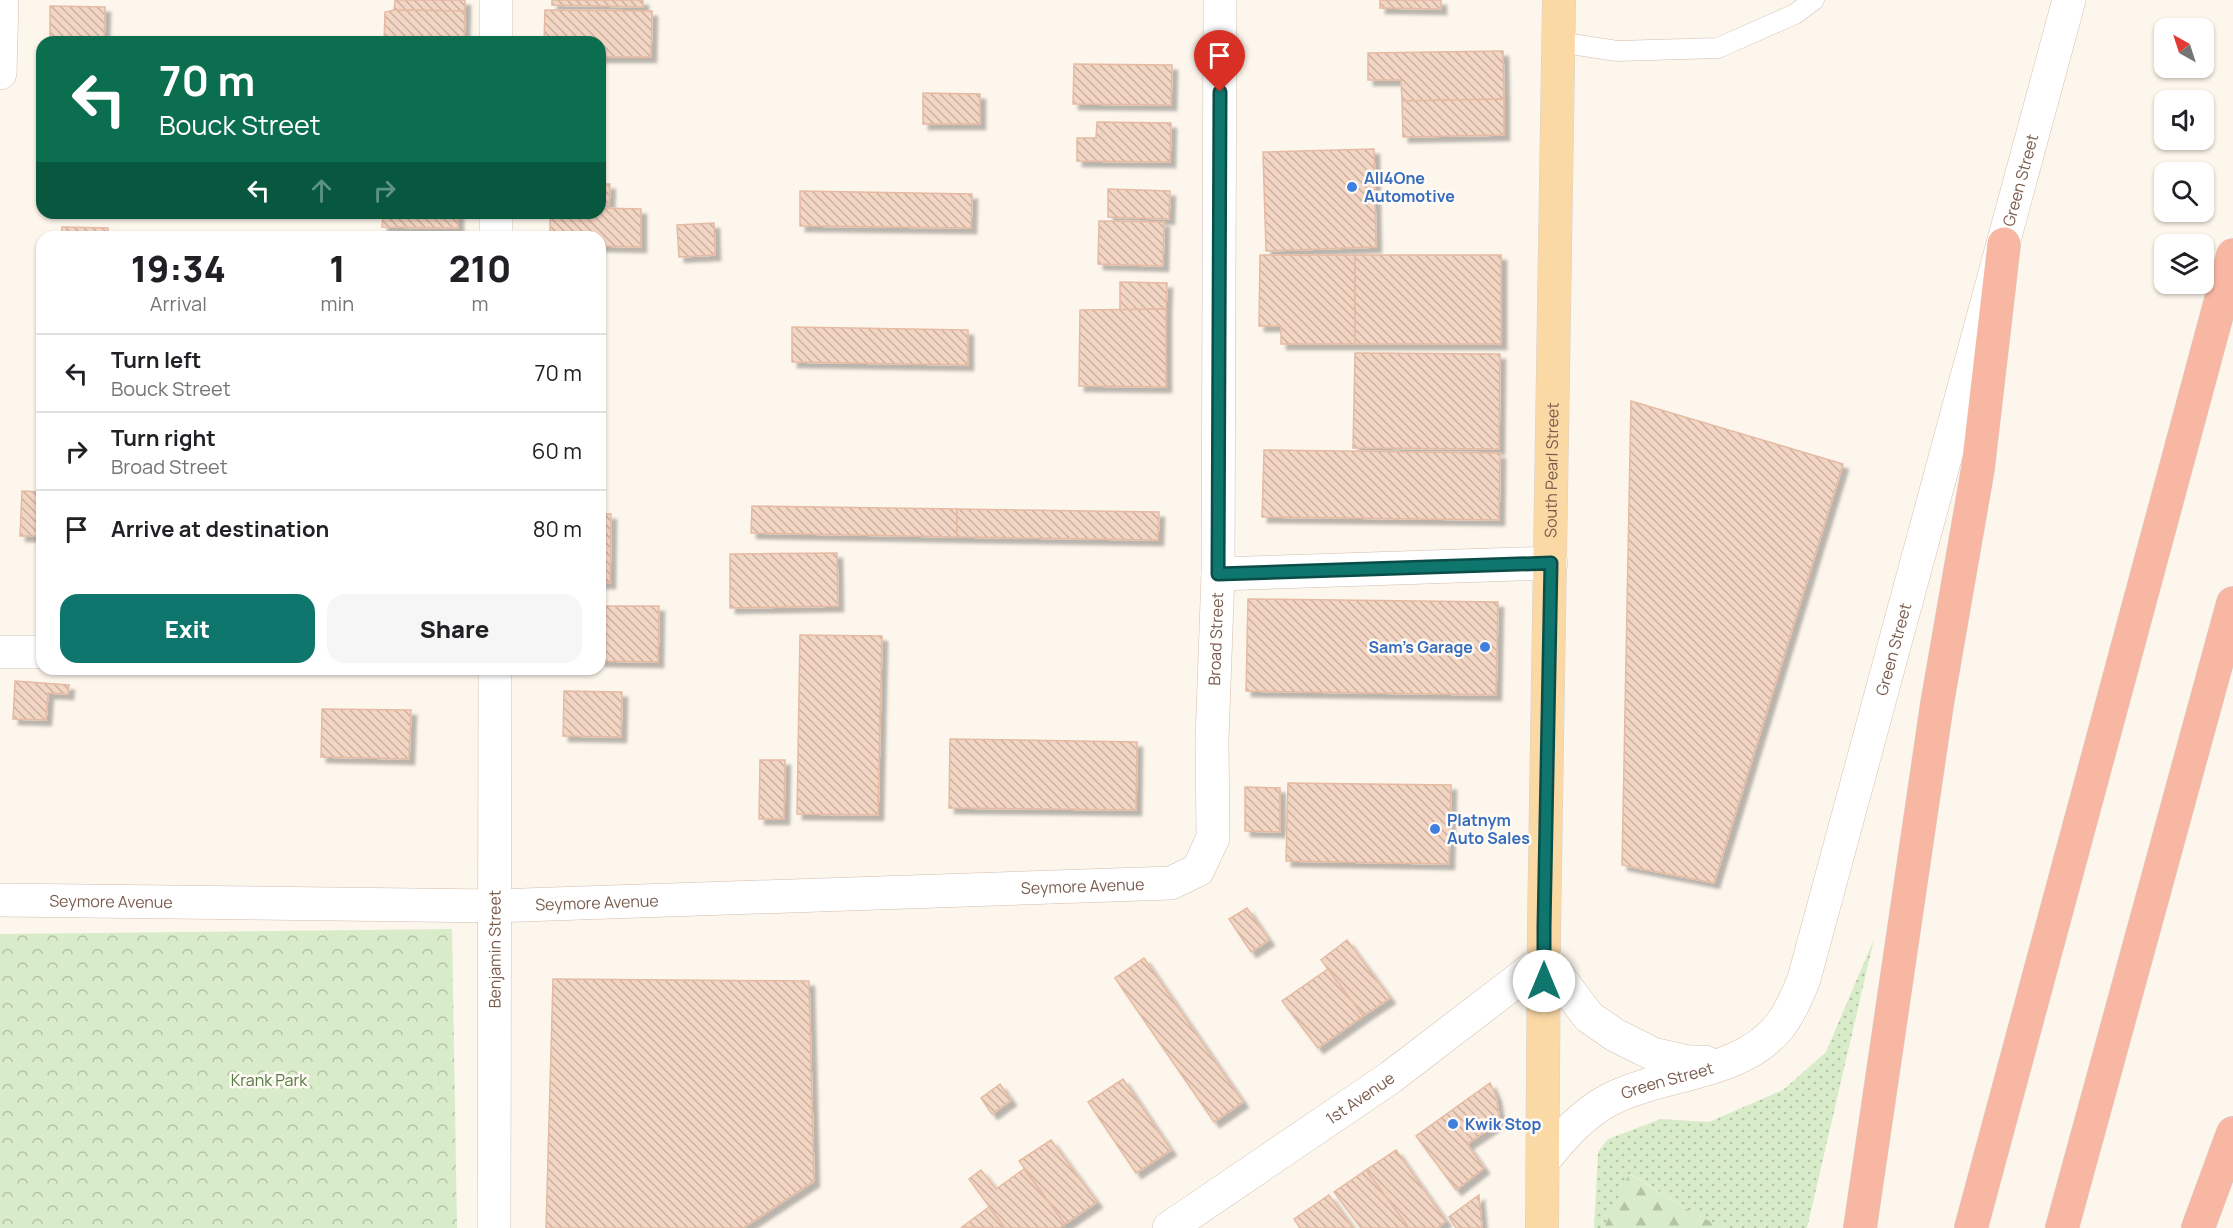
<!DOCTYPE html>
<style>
:root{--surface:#fff;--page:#f6f6f6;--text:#202124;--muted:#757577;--line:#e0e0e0;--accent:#0f766e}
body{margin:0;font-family:Manrope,sans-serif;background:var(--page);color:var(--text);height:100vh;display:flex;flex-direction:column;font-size:22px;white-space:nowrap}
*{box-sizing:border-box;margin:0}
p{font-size:20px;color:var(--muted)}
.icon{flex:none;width:33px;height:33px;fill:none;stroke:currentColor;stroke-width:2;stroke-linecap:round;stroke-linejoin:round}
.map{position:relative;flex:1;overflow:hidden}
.panel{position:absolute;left:36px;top:231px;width:570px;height:444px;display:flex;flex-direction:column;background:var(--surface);border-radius:18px;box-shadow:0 2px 4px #0004}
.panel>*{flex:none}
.banner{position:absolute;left:36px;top:36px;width:570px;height:183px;border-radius:18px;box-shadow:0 2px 4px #0004;background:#0b6e4f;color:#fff;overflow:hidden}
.needle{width:39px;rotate:321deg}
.tools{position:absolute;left:2154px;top:18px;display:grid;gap:12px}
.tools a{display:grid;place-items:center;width:60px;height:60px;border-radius:12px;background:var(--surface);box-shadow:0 2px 4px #0004;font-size:30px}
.pin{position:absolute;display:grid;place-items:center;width:51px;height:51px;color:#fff;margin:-62px -26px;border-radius:50% 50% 50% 0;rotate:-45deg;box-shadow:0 0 6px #0007}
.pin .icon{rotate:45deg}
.me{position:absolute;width:66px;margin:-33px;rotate:0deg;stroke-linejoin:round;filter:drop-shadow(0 0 4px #0008)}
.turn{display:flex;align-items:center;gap:21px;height:126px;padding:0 24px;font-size:27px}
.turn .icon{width:78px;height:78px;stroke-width:2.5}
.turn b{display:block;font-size:42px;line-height:51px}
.lanes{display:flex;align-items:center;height:57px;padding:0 24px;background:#0003;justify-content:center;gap:30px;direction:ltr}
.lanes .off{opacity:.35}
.eta{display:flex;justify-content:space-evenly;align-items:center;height:102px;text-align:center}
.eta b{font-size:36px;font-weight:800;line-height:42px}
.action{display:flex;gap:12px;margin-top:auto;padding:12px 24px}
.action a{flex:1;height:69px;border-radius:18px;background:var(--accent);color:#fff;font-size:24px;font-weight:800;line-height:69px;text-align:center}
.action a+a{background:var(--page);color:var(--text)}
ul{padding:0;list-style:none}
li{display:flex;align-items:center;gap:18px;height:78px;padding:0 24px;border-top:2px solid var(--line)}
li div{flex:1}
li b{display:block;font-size:22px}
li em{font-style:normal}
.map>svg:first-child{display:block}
.grass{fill:url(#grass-dots)}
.forest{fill:url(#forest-firs)}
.park{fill:url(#park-crowns)}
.building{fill:url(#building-back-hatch);stroke:#e6bba3;stroke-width:1.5;filter:url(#shadow)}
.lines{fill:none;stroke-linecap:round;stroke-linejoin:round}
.lane-casing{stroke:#d1beb0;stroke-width:21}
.street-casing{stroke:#d1beb0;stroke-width:34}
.secondary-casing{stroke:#d6c0b0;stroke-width:34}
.primary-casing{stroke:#dad1cd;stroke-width:34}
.highway-casing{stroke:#dad1cd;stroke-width:34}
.lane{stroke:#fff;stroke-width:20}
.street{stroke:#fff;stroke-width:33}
.secondary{stroke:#fff;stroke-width:33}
.primary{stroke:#fbd9a5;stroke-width:33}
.highway{stroke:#f7b7a3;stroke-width:33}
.route-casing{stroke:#0a4d48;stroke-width:15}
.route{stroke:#0f766e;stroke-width:10}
.shop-dot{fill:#3f7fe0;stroke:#fffaf3;stroke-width:2}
.labels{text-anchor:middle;stroke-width:5;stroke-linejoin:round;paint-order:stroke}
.shop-label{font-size:16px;font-weight:bold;fill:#366cbe;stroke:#fffaf3;text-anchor:start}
.street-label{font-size:16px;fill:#7a5c4d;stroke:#fffaf3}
.park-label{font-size:16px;fill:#537a41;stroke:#fffaf3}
</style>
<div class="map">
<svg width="2233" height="1228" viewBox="0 0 2233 1228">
<defs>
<pattern id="grass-dots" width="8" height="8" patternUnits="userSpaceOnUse" patternTransform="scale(1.5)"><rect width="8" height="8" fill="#d8ecc9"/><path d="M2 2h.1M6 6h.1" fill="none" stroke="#b4c2a5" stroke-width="1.8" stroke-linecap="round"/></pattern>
<pattern id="forest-firs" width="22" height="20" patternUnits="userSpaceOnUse" patternTransform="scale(1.5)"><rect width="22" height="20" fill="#d8ecc9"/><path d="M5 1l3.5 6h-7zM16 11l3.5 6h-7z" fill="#b4c2a5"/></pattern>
<pattern id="park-crowns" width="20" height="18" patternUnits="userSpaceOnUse" patternTransform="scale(1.5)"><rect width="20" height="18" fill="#d8ecc9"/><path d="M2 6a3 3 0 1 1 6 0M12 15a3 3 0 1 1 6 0" fill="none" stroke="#b4c2a5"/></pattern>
<pattern id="building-back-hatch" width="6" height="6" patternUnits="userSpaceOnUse" patternTransform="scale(1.5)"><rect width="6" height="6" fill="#f3d5c3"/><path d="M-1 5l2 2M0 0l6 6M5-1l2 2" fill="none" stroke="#cab0a1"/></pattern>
<filter id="shadow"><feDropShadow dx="5.5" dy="5.5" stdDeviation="1.5" flood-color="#0004"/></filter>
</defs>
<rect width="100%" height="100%" fill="#fdf6ec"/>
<path class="grass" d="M1874,939L1807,1228H1725L1697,1215L1630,1174L1604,1228H1594L1598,1152L1608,1139L1661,1119L1709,1122L1783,1090L1826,1052Z"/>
<path class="forest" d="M1629,1174L1697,1215L1725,1228H1604Z"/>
<path class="park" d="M452,929L457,1228H0V934Z"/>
<g class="building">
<path d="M395,0H465V11L394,10Z"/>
<path d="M552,0H643V7L552,5Z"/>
<path d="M1380,0H1441V9L1380,8Z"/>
<path d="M50,6L105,7L104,42H50Z"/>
<path d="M394,10L465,11L464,42H384L385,12Z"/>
<path d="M545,10L652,11L651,57H600V42H544Z"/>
<path d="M1503,51L1504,99L1402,101L1401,80H1368V53Z"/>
<path d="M1074,64L1172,65L1171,105L1073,104Z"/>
<path d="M923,93L980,94V124H923Z"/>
<path d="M1504,99V135L1403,137L1402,101Z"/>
<path d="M1097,122L1171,123L1170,162L1077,161V138H1096Z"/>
<path d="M1374,149L1376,247L1266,251L1263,152Z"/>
<path d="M600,184H610L609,205H600Z"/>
<path d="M1108,189L1170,191L1169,219L1108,217Z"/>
<path d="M800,191L972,194L971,228L800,226Z"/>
<path d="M600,208L641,209V247L600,246V237H550V213H600Z"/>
<path d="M383,213H458V228L382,227Z"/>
<path d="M1099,221L1164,222L1163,266L1098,264Z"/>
<path d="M714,223L715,255L679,257L677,225Z"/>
<path d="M62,227L108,228V237H61Z"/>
<path d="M1260,255H1355V344H1281V326H1259Z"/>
<rect x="1355" y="255" width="146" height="89"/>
<path d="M1120,282L1167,283L1166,309L1120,310Z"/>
<path d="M1166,309V387L1079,386L1080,310Z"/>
<path d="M792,327L968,330V365L792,362Z"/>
<path d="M1355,353L1500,354L1499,449L1353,448Z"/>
<path d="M1631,401L1843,464L1714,883L1622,865Z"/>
<path d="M1264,450L1500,453L1499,520L1262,517Z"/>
<path d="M22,491L42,492V536H20Z"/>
<path d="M752,506L957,509V537L751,533Z"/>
<path d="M957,509L1159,512L1158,540L957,537Z"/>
<path d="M600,514H611L610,583H600Z"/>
<path d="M837,553L838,606L730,608V554Z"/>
<path d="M1248,599L1498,602L1496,695L1246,691Z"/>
<path d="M600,606H659L658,662L600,661Z"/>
<path d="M800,635L882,636L878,815L797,814Z"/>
<path d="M15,681L69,685L68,694L48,693L46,720L13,719Z"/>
<path d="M564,691L622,692L621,737L563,736Z"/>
<path d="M322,709L411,710L409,759L321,757Z"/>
<path d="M950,739L1137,742L1136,810L949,808Z"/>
<path d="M760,760H785L784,819H759Z"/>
<path d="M1288,783L1451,785L1449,864L1286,861Z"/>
<path d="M1245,787L1280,788V832L1245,831Z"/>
<path d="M1247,908L1269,940L1251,952L1229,919Z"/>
<path d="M1347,940L1390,998L1363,1016L1321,960Z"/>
<path d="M1144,958L1243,1102L1214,1122L1115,978Z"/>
<path d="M1328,969L1363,1016L1318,1048L1282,1001Z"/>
<path d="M553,979L809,981L814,1181L743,1228H546Z"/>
<path d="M1123,1079L1171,1150L1136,1173L1088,1102Z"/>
<path d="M1490,1083L1496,1096L1500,1122L1467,1144L1484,1168L1456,1190L1416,1136Z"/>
<path d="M1000,1084L1011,1100L992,1114L981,1098Z"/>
<path d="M1051,1140L1097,1202L1065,1224L1019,1161Z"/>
<path d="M1396,1150L1446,1221L1437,1228H1409L1366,1170Z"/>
<path d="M1024,1169L1065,1224L1059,1228H1005L969,1179L981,1170L996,1189Z"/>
<path d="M1366,1170L1409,1228H1361L1334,1192Z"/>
<path d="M1329,1195L1353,1228H1300L1294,1219Z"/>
<path d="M1479,1195L1482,1228H1456L1449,1217Z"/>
<path d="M989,1207L1005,1228L962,1227Z"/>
</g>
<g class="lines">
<defs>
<path id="lane" d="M1558,42L1617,51L1718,48L1795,14L1814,0"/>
<g id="street">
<path d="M496,42V0"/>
<path d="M0,73L2,0"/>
<path d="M496,237V213"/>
<path d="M1218,574L1551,563"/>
<path d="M0,652H42"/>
<path id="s1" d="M0,900L494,906L1171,883L1198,870L1213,838L1212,740L1218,574L1220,0"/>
<path id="s2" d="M494,1228L495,669"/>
<path id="s3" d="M1169,1228L1391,1077L1545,959"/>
</g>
<g id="secondary">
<path d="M1545,959L1589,1017L1615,1035L1653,1054L1689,1062H1705"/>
<path id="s4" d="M1543,1161C1563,1137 1581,1115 1609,1100C1662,1072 1739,1076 1779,1027C1790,1013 1797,996 1804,979L2069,0"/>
</g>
<g id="primary">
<path id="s5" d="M1542,1228L1544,927L1559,0"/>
</g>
<g id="highway">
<path d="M1860,1228L1937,704L1978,468L2004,244"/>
<path d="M1971,1228L2233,255"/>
<path d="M2062,1228L2233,603"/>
<path d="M2198,1228L2233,1133"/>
</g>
</defs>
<use href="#lane" class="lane-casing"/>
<use href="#street" class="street-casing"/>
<use href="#secondary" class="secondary-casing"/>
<use href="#primary" class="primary-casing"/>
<use href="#highway" class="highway-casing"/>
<use href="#lane" class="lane"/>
<use href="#street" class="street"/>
<use href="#secondary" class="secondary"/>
<use href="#primary" class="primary"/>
<use href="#highway" class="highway"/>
</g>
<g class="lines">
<defs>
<path id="route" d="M1220,92L1218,574L1551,563L1544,927V981"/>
</defs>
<use href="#route" class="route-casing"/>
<use href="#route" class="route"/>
</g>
<g class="shop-dot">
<circle cx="1352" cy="187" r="6"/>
<circle cx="1485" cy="647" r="6"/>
<circle cx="1435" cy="829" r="6"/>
<circle cx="1453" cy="1124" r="6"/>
</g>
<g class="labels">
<g class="shop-label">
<text x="1364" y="184">All4One<tspan x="1364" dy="18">Automotive</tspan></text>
<text x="1473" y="653" text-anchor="end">Sam's Garage</text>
<text x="1447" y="826">Platnym<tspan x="1447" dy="18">Auto Sales</tspan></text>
<text x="1465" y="1130">Kwik Stop</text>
</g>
<g class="street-label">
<text dy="6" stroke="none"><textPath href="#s4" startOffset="1160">Green Street</textPath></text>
<text dy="6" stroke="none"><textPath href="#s5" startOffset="758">South Pearl Street</textPath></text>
<text dy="6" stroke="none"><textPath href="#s1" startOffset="1436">Broad Street</textPath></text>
<text dy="6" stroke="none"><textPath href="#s4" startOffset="674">Green Street</textPath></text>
<text dy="6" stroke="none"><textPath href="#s1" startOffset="1083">Seymore Avenue</textPath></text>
<text dy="6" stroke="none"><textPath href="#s1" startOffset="111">Seymore Avenue</textPath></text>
<text dy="6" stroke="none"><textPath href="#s1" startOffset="597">Seymore Avenue</textPath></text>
<text dy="6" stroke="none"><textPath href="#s2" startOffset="279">Benjamin Street</textPath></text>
<text dy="6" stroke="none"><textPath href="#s4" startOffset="152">Green Street</textPath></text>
<text dy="6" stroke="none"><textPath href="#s3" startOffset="231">1st Avenue</textPath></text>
</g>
<g class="park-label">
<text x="269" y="1086">Krank Park</text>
</g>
</g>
</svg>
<div class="tools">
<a><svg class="needle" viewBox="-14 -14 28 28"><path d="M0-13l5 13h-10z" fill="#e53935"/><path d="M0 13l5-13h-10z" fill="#757577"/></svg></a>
<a><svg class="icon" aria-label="sound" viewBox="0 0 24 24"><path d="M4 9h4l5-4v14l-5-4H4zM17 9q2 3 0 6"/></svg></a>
<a><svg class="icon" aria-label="search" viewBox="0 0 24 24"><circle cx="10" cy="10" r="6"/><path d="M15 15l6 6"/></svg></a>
<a><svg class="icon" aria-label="layers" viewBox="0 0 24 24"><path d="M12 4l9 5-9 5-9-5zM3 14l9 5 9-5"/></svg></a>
</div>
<div class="pin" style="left:1220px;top:92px;background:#d93025"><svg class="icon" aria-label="arrive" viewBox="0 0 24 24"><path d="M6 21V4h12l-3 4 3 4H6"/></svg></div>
<svg class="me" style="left:1544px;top:981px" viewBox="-20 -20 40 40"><circle r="19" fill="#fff"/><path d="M0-13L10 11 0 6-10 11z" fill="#0f766e"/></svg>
<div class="banner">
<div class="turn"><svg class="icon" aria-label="left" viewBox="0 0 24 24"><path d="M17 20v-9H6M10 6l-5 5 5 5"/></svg><div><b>70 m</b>Bouck Street</div></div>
<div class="lanes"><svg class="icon" aria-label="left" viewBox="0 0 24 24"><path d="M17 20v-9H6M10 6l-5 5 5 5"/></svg><svg class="icon off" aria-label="ahead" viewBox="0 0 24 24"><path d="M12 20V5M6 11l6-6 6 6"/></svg><svg class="icon off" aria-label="right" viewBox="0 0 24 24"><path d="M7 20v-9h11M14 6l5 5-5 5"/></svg></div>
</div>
<section class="panel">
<div class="eta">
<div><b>19:34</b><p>Arrival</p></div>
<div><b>1</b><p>min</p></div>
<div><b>210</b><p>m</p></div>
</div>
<ul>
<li><svg class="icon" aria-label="left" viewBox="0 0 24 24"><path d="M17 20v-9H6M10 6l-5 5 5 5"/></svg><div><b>Turn left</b><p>Bouck Street</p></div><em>70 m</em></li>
<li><svg class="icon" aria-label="right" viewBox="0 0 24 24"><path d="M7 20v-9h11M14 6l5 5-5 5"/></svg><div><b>Turn right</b><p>Broad Street</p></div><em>60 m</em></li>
<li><svg class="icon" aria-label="arrive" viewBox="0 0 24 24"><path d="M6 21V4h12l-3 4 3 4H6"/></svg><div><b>Arrive at destination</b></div><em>80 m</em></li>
</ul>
<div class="action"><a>Exit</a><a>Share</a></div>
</section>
</div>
